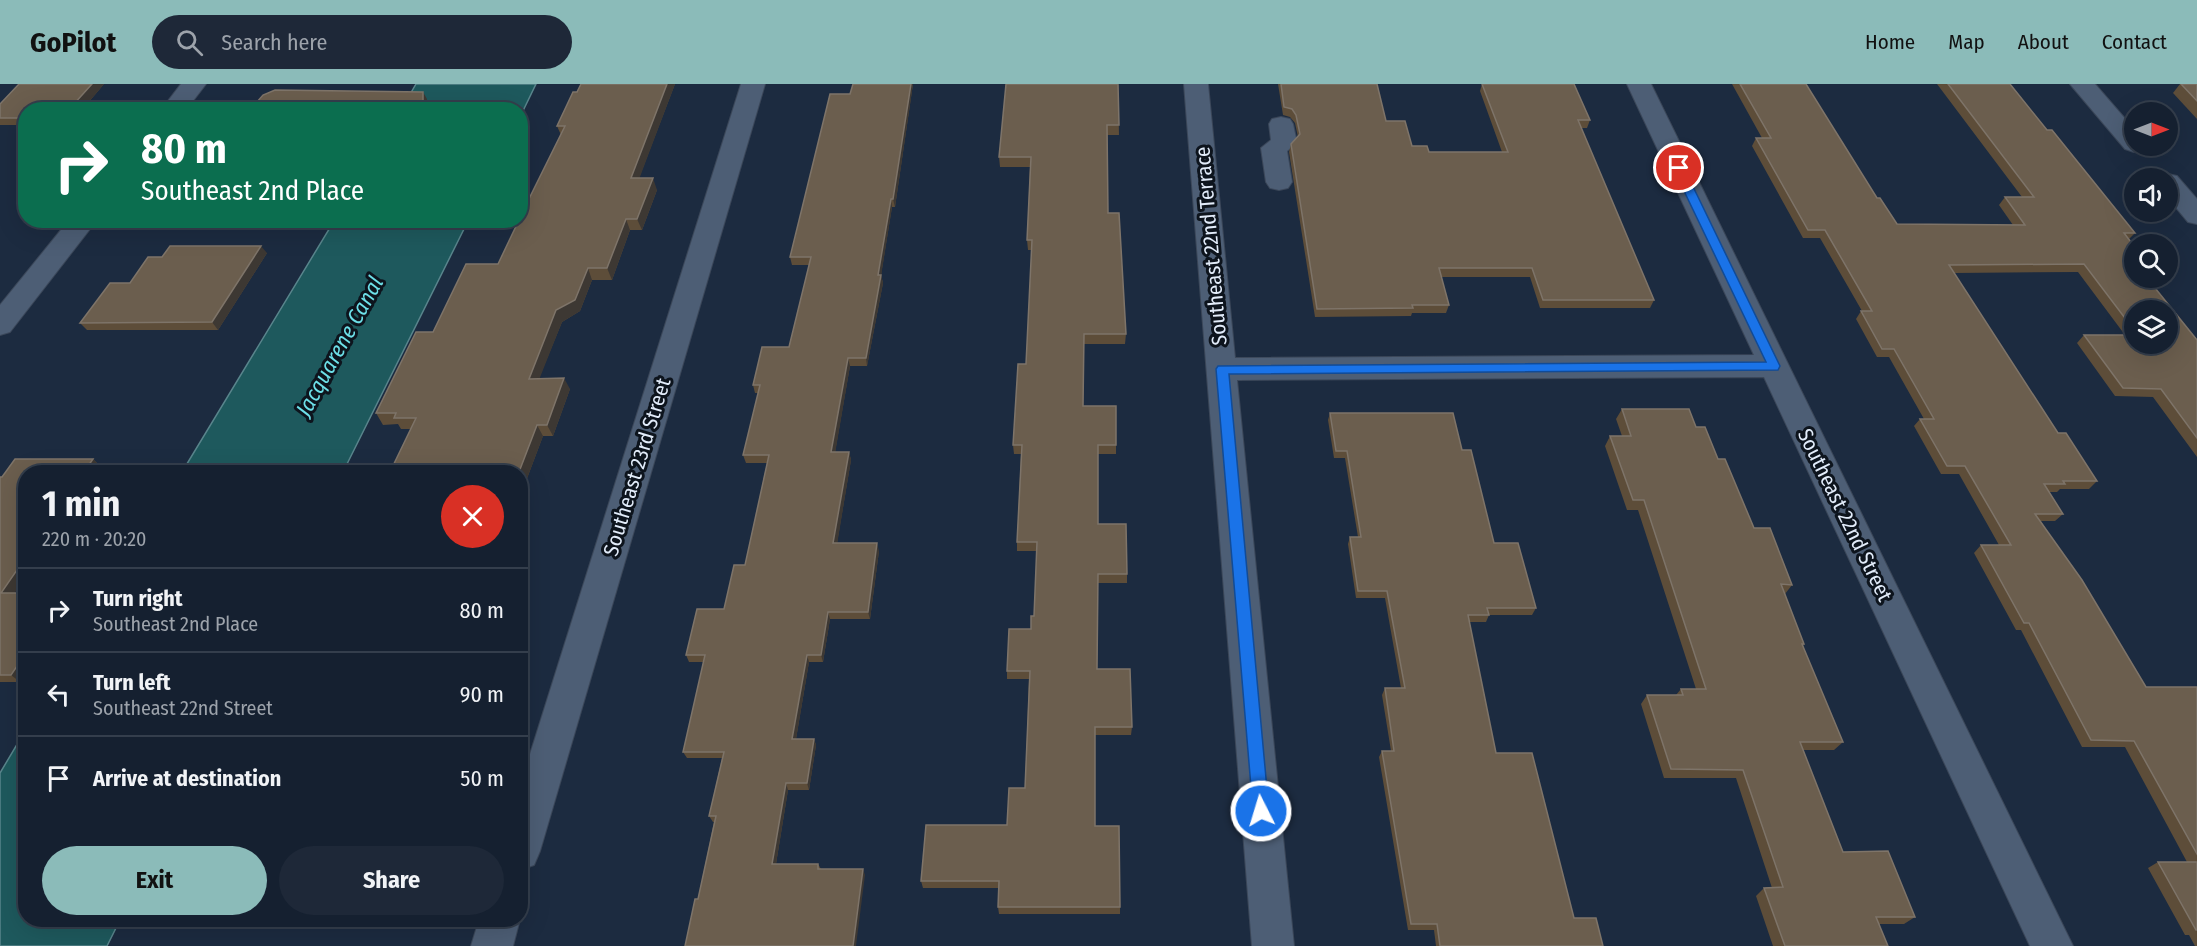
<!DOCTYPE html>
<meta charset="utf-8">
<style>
:root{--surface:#152030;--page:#1e2838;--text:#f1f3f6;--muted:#9da3ab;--line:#343e4c;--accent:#8bbbb9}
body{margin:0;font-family:"Fira Sans Condensed",sans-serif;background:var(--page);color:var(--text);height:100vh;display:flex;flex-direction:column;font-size:22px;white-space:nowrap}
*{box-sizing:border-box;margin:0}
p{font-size:20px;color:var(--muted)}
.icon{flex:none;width:33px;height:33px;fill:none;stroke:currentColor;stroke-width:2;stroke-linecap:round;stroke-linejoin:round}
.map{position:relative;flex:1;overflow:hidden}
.panel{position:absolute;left:18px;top:381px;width:510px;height:462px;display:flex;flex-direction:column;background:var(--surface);border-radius:24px;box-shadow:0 6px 24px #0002,0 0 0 2px var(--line)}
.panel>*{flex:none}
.guide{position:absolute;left:18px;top:18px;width:510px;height:126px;border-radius:24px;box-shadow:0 6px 24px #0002,0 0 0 2px var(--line);background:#0b6e4f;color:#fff;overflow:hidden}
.needle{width:39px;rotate:90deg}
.controls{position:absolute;left:2124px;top:18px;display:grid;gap:12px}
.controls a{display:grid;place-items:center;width:54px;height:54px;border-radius:50%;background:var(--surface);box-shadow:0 6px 24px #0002,0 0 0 2px var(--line);font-size:30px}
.pin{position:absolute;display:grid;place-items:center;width:51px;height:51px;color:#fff;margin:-26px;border:3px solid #fff;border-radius:50%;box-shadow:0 2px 6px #0007}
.me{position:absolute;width:66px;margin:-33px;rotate:355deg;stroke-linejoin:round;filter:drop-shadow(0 0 4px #0008)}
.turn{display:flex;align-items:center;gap:21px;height:126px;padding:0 24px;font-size:27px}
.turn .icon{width:78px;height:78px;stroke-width:2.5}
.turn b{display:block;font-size:42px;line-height:51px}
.round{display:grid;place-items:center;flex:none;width:63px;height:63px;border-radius:32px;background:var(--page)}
.head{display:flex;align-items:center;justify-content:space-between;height:102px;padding:0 24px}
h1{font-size:36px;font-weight:700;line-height:45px}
.action{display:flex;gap:12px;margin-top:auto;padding:12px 24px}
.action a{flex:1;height:69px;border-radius:36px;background:var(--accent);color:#111;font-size:24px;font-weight:700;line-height:69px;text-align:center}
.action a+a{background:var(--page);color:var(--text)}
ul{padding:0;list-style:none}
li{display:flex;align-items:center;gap:18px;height:84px;padding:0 24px;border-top:2px solid var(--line)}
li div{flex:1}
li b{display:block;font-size:22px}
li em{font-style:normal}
header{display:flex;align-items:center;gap:36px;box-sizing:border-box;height:84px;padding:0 30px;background:var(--accent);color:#111}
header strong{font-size:28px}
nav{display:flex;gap:33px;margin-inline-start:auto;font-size:21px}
.search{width:420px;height:54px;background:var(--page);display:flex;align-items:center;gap:15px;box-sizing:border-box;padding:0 21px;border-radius:33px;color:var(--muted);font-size:22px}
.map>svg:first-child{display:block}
.water{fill:#1e595d;stroke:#59858c;stroke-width:1.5}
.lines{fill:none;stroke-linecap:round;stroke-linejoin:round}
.minor-casing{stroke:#3b4759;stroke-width:2}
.minor{fill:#4d5e75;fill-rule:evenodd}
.wall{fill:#5d4d39;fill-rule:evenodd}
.shaded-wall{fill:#3d3833}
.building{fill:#6b5e4e;stroke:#7e7469;stroke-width:1.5}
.route{fill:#1a73e8;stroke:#114b97;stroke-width:1.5}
.labels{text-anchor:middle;stroke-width:6;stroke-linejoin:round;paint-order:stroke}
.street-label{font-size:21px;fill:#e2ecfa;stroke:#0d141d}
.water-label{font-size:22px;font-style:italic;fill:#6de0e9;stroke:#0d141d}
</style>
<header>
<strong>GoPilot</strong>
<div class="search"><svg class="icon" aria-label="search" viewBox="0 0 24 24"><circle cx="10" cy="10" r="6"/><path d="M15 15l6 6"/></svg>Search here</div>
<nav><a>Home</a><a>Map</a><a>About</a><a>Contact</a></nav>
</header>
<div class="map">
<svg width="2197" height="862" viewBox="0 0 2197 862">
<rect width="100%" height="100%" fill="#1c2b40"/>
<g class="water">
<path d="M416,0H536L521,31L520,26H401Z"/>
<path d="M334,137H468L343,388H182Z"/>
<path d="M25,647L26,836H120L107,862H0V689Z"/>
</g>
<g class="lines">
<defs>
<g id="minor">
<path d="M181,0H206L186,26H161Z"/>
<path d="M741,0H765L540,767L534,781L520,786V702Z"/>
<path d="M1184,0H1208L1235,274L1754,271L1627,0H1651L2073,862H2030L1764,293L1237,296L1294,862H1252Z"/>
<path d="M2070,0H2095L2134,45V62H2146L2143,65L2134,68L2125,65Z"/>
<path d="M1281,33L1290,35L1293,40L1297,59L1287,67L1292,98L1288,104L1279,106L1270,104L1266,98L1261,64L1271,56L1269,40L1272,35Z"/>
<path d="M2168,90L2177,92L2197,115V140L2188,138L2168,114V94H2157Z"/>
<path d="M69,136H97L10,248L0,251V221Z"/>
<path d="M479,836L520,835L513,862H471Z"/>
</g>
</defs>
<use href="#minor" class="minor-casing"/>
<use href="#minor" class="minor"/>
</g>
<g class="wall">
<path d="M104,0L82,26H26V41H0V20Z"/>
<path d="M581,0H675L639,94L657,106L642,146H630L612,196H592L580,227L562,238L539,294L570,305L553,352H543L520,413V388L411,345H401L398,340L383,341L376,329L433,248L498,180L561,51L557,42Z"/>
<path d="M913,0L895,123H892L881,191L883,199L867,282H850L835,368H849L851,376L837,459L879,467L870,535H830L823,578H809L796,655H814L816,661L809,706H788L776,780H818L821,785L865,791L698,815L714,738H713L709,732L722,674H687L683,668L704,578H689L686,571L724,525L745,481L767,379H746L743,371L758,309H755L753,301L789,263L809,181H792L790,173L850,10Z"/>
<path d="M1118,0L1119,51H1107L1108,129L1126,250L1125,260H1084L1083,322H1116V370H1098V440L1127,490V499H1098L1097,585L1132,643L1131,651H1095V742L1120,823V830H999L998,823L999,804H923L921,797L1007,741L1025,704L1029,595H1007V587L1031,545L1034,532L1037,467H1017V458L1021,370H1014L1013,361L1026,280L1032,166H1028L1027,156L1030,83H1000L999,73Z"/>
<path d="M1278,0H1377L1386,37L1412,62L1429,68H1502L1480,7L1482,0H1574L1590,36L1587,44H1581L1654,216L1650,224H1540L1530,193H1441L1449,221L1446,229H1412L1411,232L1315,233L1289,68L1291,60L1298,53L1295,39L1290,33L1283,31Z"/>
<path d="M1732,0H1806L1877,114L1897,140L2013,141L1999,121L2005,113H2022L1937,0H2010L2047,46L2135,149L2129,155L2134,194L2197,256V373L2153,313L2115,312L2077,259L2084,251H2125L2078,188L1954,189L2058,349L2097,397L2089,405H2060L2057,408H2049L2063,430L2055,437H2041L2146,603H2197V862H2195L2189,851H2185L2148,784L2158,778H2187L2125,663H2082L2021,546H2016L1974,469L1981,461H1999L1959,390H1941L1914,342L1920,335H1924L1889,273H1877L1856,235L1861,227H1862L1820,154H1803L1752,62L1756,54H1762ZM2134,226L2168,260H2134Z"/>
<path d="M2180,0H2197V35L2173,9Z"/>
<path d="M267,169L218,246H87L80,239L162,173Z"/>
<path d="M1622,325L1696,343L1718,375L1754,444L1792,501L1785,510L1804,560L1803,562L1843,658L1834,666H1803L1843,768L1915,833L1904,840H1879L1888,862H1773L1756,812L1764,804H1772L1736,694H1664L1641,620L1647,611H1676L1681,605H1696L1638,426H1627L1605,362L1610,352H1622L1616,335Z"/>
<path d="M1330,329L1462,366L1494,459L1536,524L1532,531H1489L1486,538H1469L1496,669L1574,834L1603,862H1436L1434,846H1408L1379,673L1382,667H1391L1382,611L1385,604H1401L1385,514H1356L1348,460L1350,453H1358L1345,374H1334L1328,336Z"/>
<path d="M93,375L100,382L26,388V492L14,509H26V590L20,598H0V393Z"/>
</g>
<g class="shaded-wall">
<path d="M92,0H104L82,26H76L73,21Z"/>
<path d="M667,0H675L635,106L631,94Z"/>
<path d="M911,0H913L895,123L893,115Z"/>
<path d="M423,8L427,15V26H423Z"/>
<path d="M66,21L69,26H62Z"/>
<path d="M653,94L657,106L642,146L637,135Z"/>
<path d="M891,115L892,123L880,199L878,191Z"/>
<path d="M626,135L630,146L612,196L607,184Z"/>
<path d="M261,162L267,169L218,246L212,238Z"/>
<path d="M588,184L592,196L580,227L562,238L535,306L529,295L556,226Z"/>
<path d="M881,191L883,199L867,282L866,274Z"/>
<path d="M848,274L850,282L834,376L831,368Z"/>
<path d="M564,294L570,305L553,352L547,341Z"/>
<path d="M537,341L543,352L520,413V388H519Z"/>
<path d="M849,368L851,376L836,467L833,459Z"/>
<path d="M93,375L100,382L96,388H84Z"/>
<path d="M877,459L879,467L870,535L868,528Z"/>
<path d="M26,473V492L10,516L1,509Z"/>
<path d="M828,528L830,535L823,578L821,571Z"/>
<path d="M26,569V590L20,598L11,591Z"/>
<path d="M807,571L809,578L795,661L792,655Z"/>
<path d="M814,655L816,661L809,706L807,699Z"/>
<path d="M786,699L788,706L775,786L772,780Z"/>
<path d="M863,785L865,791L856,862H853Z"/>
</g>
<g class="building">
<path d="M19,0H92L73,21H66L62,26H26V34H0V20Z"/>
<path d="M581,0H667L631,94H653L637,135H626L607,184H588L575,216L556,226L529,295L564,294L547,341H537L519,388H390L416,334H394L396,329H376L416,248H433L466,180H498L519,136H520V133L565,42H557L573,8H577Z"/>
<path d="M853,0H911L893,115H891L878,191H881L866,274H848L831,368H849L833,459H877L868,528H828L821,571H807L792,655H814L807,699H786L772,780H818V785H863L853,862H685L695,815H698L716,732H709L724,668H683L705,571H686L697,525H724L734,481H745L769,371H743L760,301H753L762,263H789L811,173H790L830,10H850Z"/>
<path d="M1006,0H1118L1119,41H1107L1108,129H1119L1126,250H1084L1083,322H1116V361H1098V440H1126L1127,490H1098L1097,585H1130L1132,643H1095V742H1119L1120,823H998L999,797H921L926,741H1007L1009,704H1025L1030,587H1007L1009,545H1031V532H1034L1037,458H1017L1022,361H1013L1018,280H1026L1032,156H1027L1031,73H999Z"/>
<path d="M1281,0H1377L1386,37H1405L1412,62H1427L1429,68H1508L1482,0H1574L1590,36H1578L1654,216H1543L1532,184H1439L1449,221H1412L1413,224L1317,225L1291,60L1300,50L1296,31L1292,25L1284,23Z"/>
<path d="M1740,0H1806L1877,114H1880L1897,140L2025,141L2005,113H2034L1948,0H2010L2047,46H2052L2135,149H2124L2134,162V194H2147L2197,256V354L2161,305L2123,304L2084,251H2134V260H2168V226H2134V246L2084,180L1949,181L2058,349H2066L2097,397H2063L2065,400H2044L2063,430H2035L2082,496L2146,603H2197V770L2134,657L2091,656L2029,539H2024L1981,461H2011L1965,382H1947L1920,335H1934L1894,265H1882L1861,227H1872L1825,146H1808L1756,54H1771Z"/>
<path d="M2181,0H2197V17Z"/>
<path d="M275,6L423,8V26H250L263,11Z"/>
<path d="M170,162H261L212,238L80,239L110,199H130L148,173H162Z"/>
<path d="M1622,325H1689L1696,343H1705L1718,375H1725L1754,444H1770L1792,501L1781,500L1804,560H1802L1843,658H1800L1843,768L1888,767L1915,833H1876L1888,862H1785L1764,804L1783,803L1743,686L1671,685L1647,611H1683L1681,605H1706L1644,416H1633L1610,352H1631Z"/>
<path d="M1330,329H1453L1462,366H1471L1494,459H1518L1536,524H1487L1489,531H1468L1496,669H1532L1574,834H1596L1603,862H1440L1437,840H1411L1382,667H1394L1385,604H1405L1387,507H1358L1350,453H1361L1347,367H1336Z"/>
<path d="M15,375H93L84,388H26V473L1,509H26V569L11,591H0V393H2Z"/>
<path d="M2158,778H2197V846H2196Z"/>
</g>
<path class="route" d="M1679,81L1684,84L1780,282L1778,286L1229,290L1269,727L1267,732L1261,735L1255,732L1253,727L1216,285L1218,282L1766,278L1673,84Z"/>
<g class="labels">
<g class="street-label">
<text transform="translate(1211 162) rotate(-95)" y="7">Southeast 22nd Terrace</text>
<text transform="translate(637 383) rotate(-73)" y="7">Southeast 23rd Street</text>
<text transform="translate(1845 431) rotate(64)" y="7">Southeast 22nd Street</text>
</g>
<g class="water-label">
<text transform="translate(339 262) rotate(-61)" y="8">Jacquarene Canal</text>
</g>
</g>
</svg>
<div class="controls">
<a><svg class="needle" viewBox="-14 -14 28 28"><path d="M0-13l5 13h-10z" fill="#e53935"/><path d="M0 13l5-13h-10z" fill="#9da3ab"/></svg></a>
<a><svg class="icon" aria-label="sound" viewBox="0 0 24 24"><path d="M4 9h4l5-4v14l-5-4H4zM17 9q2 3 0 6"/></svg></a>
<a><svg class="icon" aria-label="search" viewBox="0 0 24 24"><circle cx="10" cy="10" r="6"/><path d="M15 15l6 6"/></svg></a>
<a><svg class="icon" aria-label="layers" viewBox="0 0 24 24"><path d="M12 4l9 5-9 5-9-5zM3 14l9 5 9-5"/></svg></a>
</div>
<div class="pin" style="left:1679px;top:84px;background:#d93025"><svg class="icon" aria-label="arrive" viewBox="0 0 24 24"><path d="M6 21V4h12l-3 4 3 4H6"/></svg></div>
<svg class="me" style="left:1261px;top:727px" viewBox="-20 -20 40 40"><circle r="17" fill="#1a73e8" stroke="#fff" stroke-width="3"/><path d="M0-11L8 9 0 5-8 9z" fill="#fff"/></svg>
<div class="guide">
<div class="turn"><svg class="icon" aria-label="right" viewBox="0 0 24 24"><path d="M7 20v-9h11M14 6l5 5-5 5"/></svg><div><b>80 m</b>Southeast 2nd Place</div></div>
</div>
<section class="panel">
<div class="head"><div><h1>1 min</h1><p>220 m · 20:20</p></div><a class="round" style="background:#d93025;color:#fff"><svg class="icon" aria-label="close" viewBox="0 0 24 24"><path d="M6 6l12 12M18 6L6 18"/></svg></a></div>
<ul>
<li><svg class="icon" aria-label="right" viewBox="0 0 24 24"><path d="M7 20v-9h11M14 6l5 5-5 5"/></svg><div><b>Turn right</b><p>Southeast 2nd Place</p></div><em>80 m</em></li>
<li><svg class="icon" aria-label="left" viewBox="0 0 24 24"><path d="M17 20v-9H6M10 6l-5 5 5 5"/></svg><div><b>Turn left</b><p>Southeast 22nd Street</p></div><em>90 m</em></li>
<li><svg class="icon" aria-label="arrive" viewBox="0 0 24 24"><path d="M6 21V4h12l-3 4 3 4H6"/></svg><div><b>Arrive at destination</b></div><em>50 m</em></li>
</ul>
<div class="action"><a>Exit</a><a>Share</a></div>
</section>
</div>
